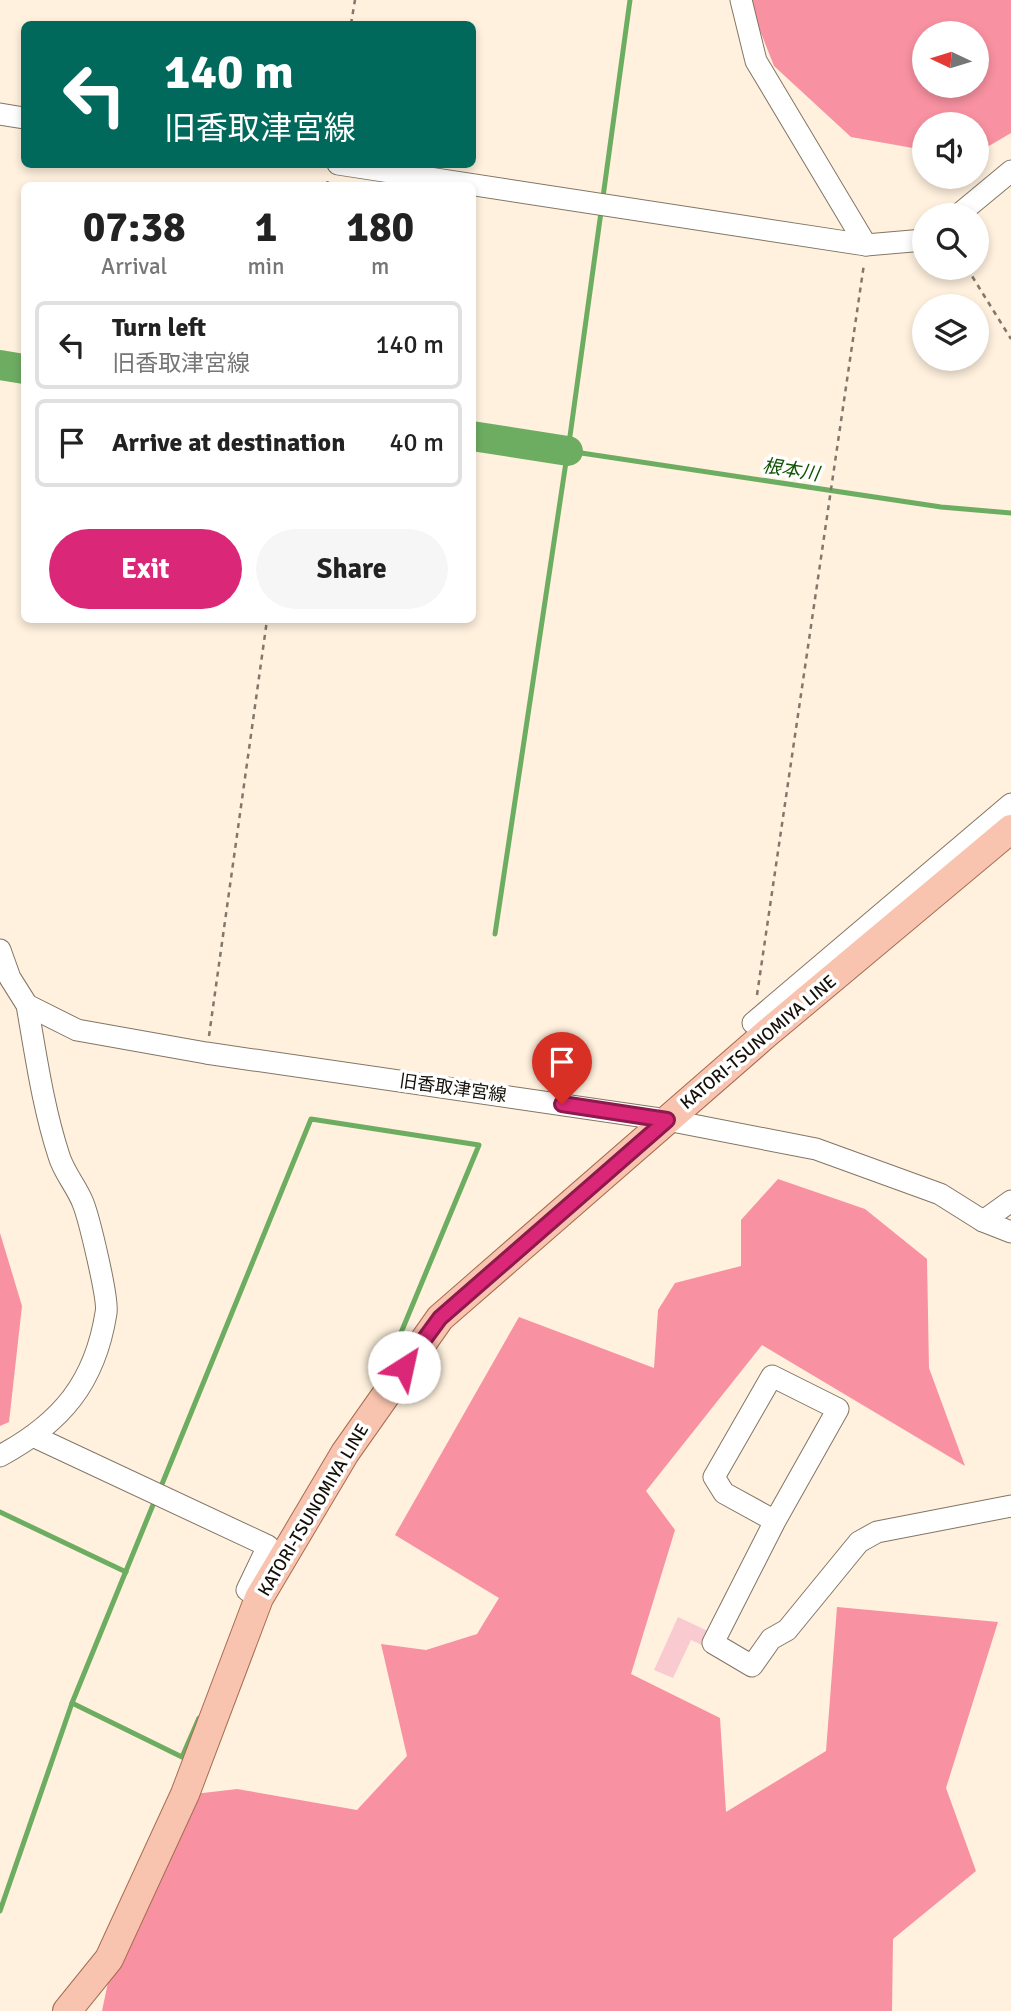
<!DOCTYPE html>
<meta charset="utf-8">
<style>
:root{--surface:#fff;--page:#f6f6f6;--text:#222;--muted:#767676;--line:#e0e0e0;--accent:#db2777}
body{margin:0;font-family:Signika,"Noto Sans JP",sans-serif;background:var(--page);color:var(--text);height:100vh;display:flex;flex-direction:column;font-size:26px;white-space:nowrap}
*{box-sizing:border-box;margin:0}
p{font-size:23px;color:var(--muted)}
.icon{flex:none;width:38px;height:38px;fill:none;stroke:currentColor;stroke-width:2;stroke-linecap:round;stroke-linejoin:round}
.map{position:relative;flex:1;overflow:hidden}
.side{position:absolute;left:21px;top:182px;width:455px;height:441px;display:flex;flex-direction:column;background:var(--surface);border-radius:10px;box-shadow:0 4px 10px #0003}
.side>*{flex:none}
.guide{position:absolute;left:21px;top:21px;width:455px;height:147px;border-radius:10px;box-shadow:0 4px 10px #0003;background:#00695c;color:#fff;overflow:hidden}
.needle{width:46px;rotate:274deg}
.fabs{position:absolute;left:912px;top:21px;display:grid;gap:14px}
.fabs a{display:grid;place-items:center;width:77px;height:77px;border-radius:50%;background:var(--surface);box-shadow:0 4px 10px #0003;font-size:35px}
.pin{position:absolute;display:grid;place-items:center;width:60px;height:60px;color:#fff;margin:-72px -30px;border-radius:50% 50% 50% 0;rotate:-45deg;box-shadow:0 0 7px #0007}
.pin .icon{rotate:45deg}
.me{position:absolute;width:77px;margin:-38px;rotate:35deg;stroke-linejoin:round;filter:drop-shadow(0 0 5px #0008)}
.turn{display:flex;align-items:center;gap:24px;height:147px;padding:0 28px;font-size:32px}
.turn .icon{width:91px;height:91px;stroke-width:2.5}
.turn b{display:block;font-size:49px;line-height:60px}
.eta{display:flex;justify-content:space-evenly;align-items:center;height:119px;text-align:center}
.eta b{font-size:42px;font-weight:700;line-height:49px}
.action{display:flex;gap:14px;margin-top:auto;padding:14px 28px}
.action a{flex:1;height:80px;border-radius:42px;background:var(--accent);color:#fff;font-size:28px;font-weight:700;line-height:80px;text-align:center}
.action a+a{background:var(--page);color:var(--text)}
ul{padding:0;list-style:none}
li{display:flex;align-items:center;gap:21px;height:88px;margin:0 14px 10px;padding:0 14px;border:4px solid var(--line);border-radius:10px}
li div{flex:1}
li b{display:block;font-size:26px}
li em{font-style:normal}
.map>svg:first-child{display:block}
.green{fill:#f9cbd0}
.forest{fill:#f891a1;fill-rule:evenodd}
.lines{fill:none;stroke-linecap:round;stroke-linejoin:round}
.stream{stroke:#6dad62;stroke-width:5}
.river{stroke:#6dad62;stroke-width:30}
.minor-casing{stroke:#827665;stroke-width:23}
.major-casing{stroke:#a66c52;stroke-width:30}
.path{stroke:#81786b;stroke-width:2.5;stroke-dasharray:5 5;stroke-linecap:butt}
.minor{stroke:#fff;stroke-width:21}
.major{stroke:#f9c4af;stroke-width:28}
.route-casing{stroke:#8e194d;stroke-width:18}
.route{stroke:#db2777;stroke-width:12}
.labels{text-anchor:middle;stroke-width:7;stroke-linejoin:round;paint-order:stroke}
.street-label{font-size:18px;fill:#141009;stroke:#fff}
.water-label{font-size:19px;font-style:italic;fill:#125303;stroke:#fff}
</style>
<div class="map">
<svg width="1011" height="2011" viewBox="0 0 1011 2011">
<rect width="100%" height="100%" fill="#fff1de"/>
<path class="green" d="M678,1617L710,1632L704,1646L691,1640L673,1678L654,1670Z"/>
<g class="forest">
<path d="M748,0H1011V133L977,153L976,124H924V150L851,137L774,66ZM924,33H976V86H924Z"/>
<path d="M778,1179L865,1209L927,1259L929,1368L965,1466L762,1345L646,1491L675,1530L631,1674L720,1718L726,1812L826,1751L837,1607L998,1622L946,1788L976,1871L893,1939L892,2011H102L124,1906L169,1797L237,1789L357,1810L407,1756L381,1644L426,1650L477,1634L499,1598L395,1535L519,1317L654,1368L658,1310L675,1283L741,1266V1220Z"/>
<path d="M0,1233L22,1306L9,1422L0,1426Z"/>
</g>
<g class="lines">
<g class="stream">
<path d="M603,197L630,0"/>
<path d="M570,436L601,212"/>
<path d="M568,451L941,507L1011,513"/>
<path d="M495,934L566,462"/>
<path d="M160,1489L311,1119L479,1145L383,1376"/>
<path d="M0,1512L126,1572"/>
<path d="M72,1703L182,1757L199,1718"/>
<path d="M0,1911L72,1703L155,1500"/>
</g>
<g class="river">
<path d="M0,365L24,369"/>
<path d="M472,436L568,451"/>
</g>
<defs>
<g id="minor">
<path d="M741,0L756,61L866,245"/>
<path d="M0,114L24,118"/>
<path d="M338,164L866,245L924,240"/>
<path d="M958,215L1011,171"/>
<path d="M0,950L10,978L27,1005L77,1030L206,1053L667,1120L816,1149L940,1194L983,1221L1011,1232"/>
<path d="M753,1023L1011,804"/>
<path d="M983,1221L1011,1201"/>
<path d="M35,1437L268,1546L247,1590L259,1598"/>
<path d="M0,1456C61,1423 95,1383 106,1313C109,1300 89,1218 83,1203C77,1187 64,1173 59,1156C43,1107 36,1056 27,1005"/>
<path d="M775,1521L724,1493L714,1477L772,1376L838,1409L775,1521L713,1643L752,1666L771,1639L787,1630L859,1542L877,1532L1011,1506"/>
</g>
<path id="major" d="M67,2011L109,1959L185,1794L259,1598L345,1453L440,1318L766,1034L1011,829"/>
</defs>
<use href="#minor" class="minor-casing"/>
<use href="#major" class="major-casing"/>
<g class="path">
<path d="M351,24L355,0"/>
<path d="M327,186L328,178"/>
<path d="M967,268L1011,339"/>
<path d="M757,995L864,264"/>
<path d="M209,1036L267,620"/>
</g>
<use href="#minor" class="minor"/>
<use href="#major" class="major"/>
</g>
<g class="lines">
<defs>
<path id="route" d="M404,1367L440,1318L667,1120L562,1104"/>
</defs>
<use href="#route" class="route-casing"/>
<use href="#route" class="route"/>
</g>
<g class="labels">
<g class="street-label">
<text transform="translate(758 1042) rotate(-40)" y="6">KATORI-TSUNOMIYA LINE</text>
<text transform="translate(453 1088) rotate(8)" y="6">旧香取津宮線</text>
<text transform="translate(313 1510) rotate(-59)" y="6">KATORI-TSUNOMIYA LINE</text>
</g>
<g class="water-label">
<text transform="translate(791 469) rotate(9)" y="7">根本川</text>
</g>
</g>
</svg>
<div class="fabs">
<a><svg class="needle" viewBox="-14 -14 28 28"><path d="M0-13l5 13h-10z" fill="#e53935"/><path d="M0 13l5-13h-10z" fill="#767676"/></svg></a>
<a><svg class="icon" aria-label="sound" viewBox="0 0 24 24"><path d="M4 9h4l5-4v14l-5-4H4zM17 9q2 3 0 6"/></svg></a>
<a><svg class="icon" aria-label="search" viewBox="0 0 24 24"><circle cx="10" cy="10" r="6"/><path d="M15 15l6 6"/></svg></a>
<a><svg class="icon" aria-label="layers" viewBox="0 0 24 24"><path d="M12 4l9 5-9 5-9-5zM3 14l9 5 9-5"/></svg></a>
</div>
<div class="pin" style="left:562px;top:1104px;background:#d93025"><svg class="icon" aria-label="arrive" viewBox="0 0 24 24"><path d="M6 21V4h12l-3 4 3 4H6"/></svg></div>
<svg class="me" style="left:404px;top:1367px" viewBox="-20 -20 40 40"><circle r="19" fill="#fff"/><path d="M0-13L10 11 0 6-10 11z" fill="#db2777"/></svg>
<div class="guide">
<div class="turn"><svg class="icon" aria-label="left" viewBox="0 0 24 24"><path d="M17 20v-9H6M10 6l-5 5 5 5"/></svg><div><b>140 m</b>旧香取津宮線</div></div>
</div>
<section class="side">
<div class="eta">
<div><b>07:38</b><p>Arrival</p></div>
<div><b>1</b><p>min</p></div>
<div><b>180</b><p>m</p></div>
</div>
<ul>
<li><svg class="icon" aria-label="left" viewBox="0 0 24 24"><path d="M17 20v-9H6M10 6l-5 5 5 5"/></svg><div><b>Turn left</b><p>旧香取津宮線</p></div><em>140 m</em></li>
<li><svg class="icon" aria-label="arrive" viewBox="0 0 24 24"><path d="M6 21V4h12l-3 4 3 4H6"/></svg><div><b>Arrive at destination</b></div><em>40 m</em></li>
</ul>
<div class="action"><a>Exit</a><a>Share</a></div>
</section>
</div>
